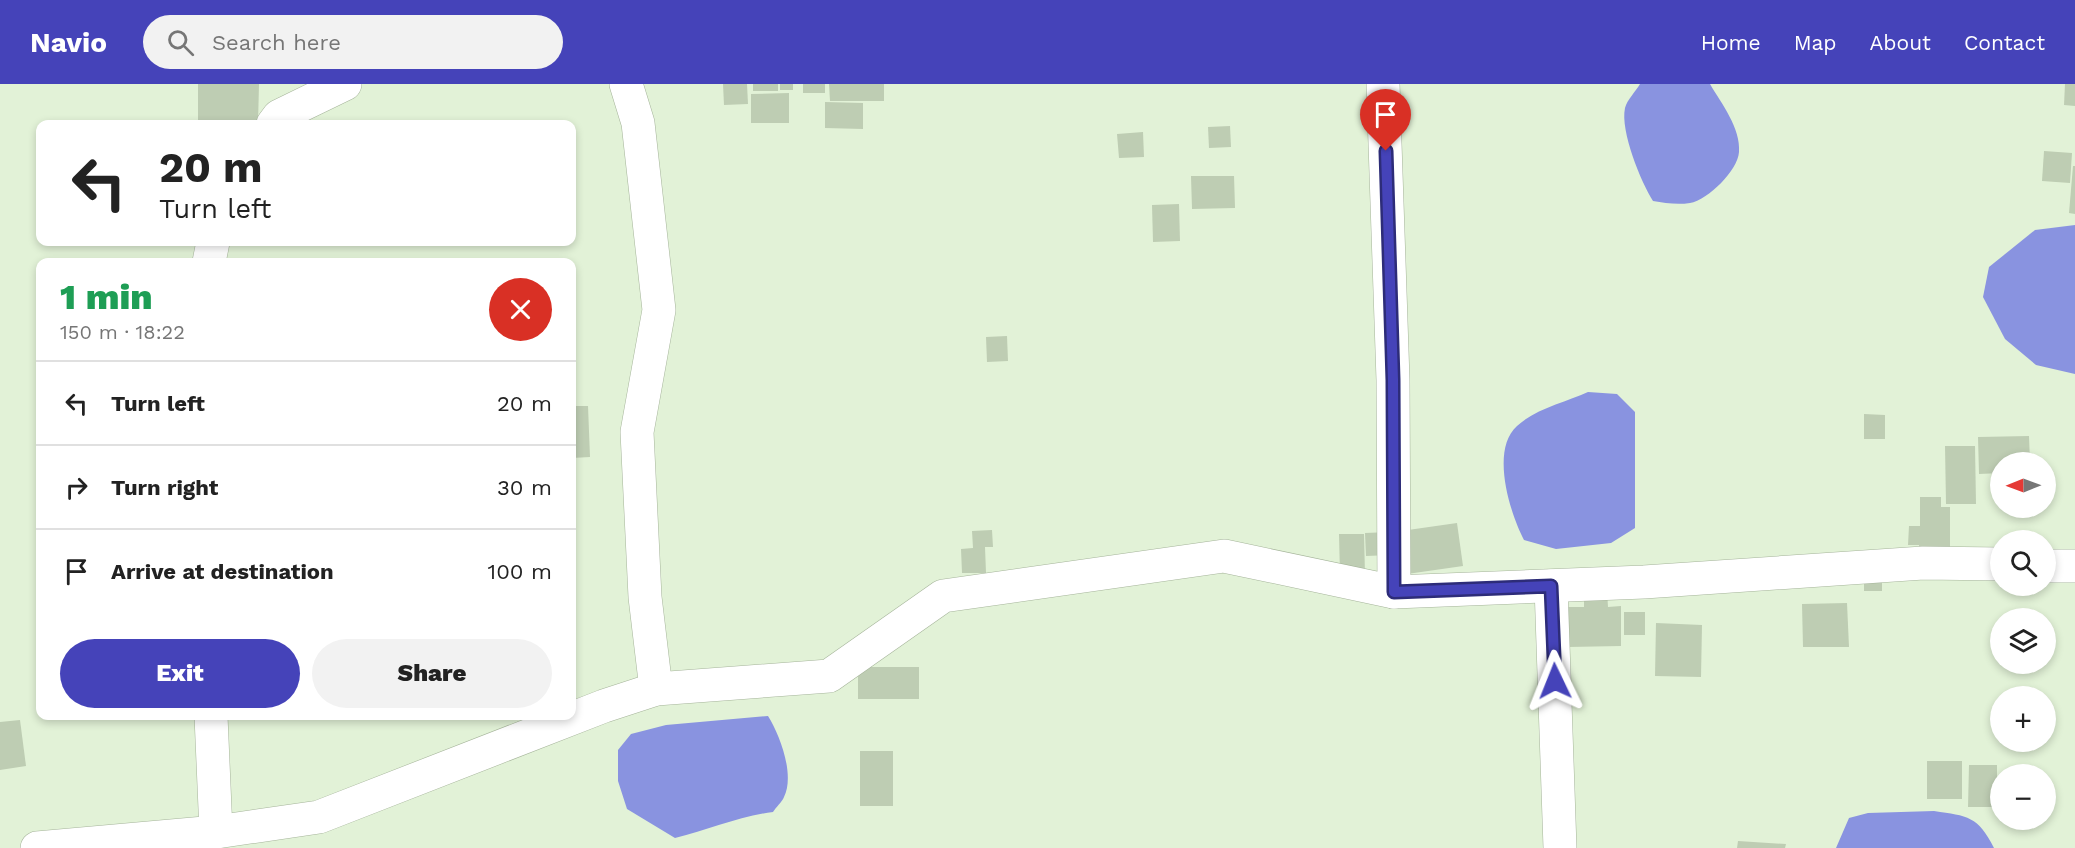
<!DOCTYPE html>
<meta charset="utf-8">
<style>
:root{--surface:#fff;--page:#f2f2f2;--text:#222;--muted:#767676;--line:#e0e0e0;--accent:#4543b9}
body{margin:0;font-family:"Work Sans",sans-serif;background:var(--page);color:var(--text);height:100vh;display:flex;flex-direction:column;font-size:22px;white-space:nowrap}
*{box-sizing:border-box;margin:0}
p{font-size:20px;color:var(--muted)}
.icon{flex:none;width:33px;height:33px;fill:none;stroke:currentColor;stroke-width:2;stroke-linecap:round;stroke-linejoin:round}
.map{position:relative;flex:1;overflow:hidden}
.side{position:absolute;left:36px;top:174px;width:540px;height:462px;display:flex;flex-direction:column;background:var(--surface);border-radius:12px;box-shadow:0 3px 9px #0003}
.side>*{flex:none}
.hud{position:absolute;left:36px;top:36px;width:540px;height:126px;border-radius:12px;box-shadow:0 3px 9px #0003;background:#fff;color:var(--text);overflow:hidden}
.needle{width:39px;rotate:269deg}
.fabs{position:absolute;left:1990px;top:368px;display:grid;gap:12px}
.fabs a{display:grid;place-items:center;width:66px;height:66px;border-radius:50%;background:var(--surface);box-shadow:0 3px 9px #0003;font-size:30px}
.pin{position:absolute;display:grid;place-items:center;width:51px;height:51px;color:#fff;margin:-62px -26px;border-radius:50% 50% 50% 0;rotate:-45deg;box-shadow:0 0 6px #0007}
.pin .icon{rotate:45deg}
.me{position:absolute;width:66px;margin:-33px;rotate:358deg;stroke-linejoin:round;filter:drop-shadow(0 0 4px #0008)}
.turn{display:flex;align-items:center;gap:21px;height:126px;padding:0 24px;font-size:27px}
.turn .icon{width:78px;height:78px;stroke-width:2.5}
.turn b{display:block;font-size:42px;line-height:51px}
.round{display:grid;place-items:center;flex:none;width:63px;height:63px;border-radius:32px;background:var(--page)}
.head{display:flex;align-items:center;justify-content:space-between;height:102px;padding:0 24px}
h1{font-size:36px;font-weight:800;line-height:45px;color:#1e9e55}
.cta{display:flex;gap:12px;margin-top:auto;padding:12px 24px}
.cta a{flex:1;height:69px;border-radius:36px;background:var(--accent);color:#fff;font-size:24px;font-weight:800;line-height:69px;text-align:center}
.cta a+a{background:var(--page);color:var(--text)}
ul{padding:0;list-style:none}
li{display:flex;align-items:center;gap:18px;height:84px;padding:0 24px;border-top:2px solid var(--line)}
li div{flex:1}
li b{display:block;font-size:22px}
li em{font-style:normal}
header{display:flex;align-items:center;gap:36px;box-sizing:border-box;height:84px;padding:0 30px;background:var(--accent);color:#fff}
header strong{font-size:28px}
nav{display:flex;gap:33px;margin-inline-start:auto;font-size:21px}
.search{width:420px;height:54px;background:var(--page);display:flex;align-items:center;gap:15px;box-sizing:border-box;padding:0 21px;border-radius:33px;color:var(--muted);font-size:22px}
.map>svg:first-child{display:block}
.water{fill:#8993e0}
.building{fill:#becdb3}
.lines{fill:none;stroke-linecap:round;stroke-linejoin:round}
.minor-casing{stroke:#a5b49a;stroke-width:34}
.minor{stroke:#fff;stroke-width:33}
.route-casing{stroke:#2d2c78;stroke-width:15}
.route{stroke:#4543b9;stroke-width:10}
</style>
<header>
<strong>Navio</strong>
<div class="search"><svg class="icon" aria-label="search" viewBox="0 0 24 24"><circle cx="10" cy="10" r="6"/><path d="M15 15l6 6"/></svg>Search here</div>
<nav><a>Home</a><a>Map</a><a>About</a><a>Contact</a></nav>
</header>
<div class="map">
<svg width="2075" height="764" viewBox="0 0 2075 764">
<rect width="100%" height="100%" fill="#e2f2d7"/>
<g class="water">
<path d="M1640,0H1710C1721,19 1741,44 1739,68C1738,86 1708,116 1690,119C1677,121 1665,119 1653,117C1641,98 1620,47 1625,24C1627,16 1636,7 1640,0Z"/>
<path d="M2075,141V290L2036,281L2005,255L1983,213L1989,183L2035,146Z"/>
<path d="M1588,308L1617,310L1635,328V444L1611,459L1556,465L1524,456C1510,429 1490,366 1517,342C1535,325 1566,318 1588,308Z"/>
<path d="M768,632C780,651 795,691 784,713C782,718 776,723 773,728C740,732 708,746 675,754L627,725L618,697V666L631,650L666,641Z"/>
<path d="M1934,727C1968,732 1978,732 1994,764H1836L1849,734L1868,729Z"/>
</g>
<g class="building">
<path d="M198,0H259L258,40H198Z"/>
<path d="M723,0H747L748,20L724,21Z"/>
<rect x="753" y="0" width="25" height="7"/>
<rect x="780" y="0" width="13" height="6"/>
<rect x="803" y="0" width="22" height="9"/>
<path d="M829,0H884V17H830Z"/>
<path d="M2065,0H2075V22L2064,21Z"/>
<path d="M789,9V39H751V10Z"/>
<path d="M825,18L863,19V45L825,44Z"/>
<path d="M1230,42L1231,63L1209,64L1208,43Z"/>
<path d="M1143,48L1144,73L1119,74L1117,50Z"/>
<path d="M2044,67L2072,69L2070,99L2042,97Z"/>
<path d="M2073,82H2075V130L2069,129Z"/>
<path d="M1191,92H1234L1235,124L1192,125Z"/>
<path d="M1179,120L1180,157L1153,158L1152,121Z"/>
<path d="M1007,252L1008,277L987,278L986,253Z"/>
<path d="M572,322H588L590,373L572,374Z"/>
<path d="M1864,330L1885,331V355H1864Z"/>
<path d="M2029,352L2030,378H2001V389L1979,390L1978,353Z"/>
<path d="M1945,362H1975L1976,420H1946Z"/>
<path d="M1920,413H1941V423H1950V467L1919,468V461H1908L1909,442H1920Z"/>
<path d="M1457,439L1463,482L1407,490L1401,447Z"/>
<path d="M992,446L993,463H985L986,489H962L961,465L973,464L972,447Z"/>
<path d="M1390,448L1391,471L1366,472L1365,449Z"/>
<path d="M1339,450H1364L1365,491H1340Z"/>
<rect x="1864" y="488" width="18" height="19"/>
<path d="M1607,506L1608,523L1621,522V562L1568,563V523H1584V507Z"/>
<path d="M1847,519L1849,563H1803L1802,520Z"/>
<rect x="1624" y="528" width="21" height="23"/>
<path d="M1656,539L1702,541L1701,593L1655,592Z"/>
<rect x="858" y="583" width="61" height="32"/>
<path d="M20,636L26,682L0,686V638Z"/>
<rect x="860" y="667" width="33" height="55"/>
<rect x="1927" y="677" width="35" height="38"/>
<path d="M1969,681H1997V723H1968Z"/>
<path d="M1738,757L1786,760L1785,764H1737Z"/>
</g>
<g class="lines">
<defs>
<g id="minor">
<path d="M626,0L638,39L659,226L637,348L645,513L656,605"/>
<path d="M1383,0L1393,296L1394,508"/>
<path d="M273,40L279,32L345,0"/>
<path d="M209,178L213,158"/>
<path d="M2046,482H2075"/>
<path d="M1551,502L1560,764"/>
<path d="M211,632L216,748"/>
<path d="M37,764L216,748L319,733L604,622L656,605L829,592L943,512L1224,472L1394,508L1644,498L1923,479L2001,480"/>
</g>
</defs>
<use href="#minor" class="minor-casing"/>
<use href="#minor" class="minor"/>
</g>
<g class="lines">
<defs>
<path id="route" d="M1386,67L1393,296L1394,508L1551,502L1555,597"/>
</defs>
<use href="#route" class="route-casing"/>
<use href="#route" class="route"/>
</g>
</svg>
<div class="fabs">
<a><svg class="needle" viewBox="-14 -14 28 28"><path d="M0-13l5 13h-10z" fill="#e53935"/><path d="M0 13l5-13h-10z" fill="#767676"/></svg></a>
<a><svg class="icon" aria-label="search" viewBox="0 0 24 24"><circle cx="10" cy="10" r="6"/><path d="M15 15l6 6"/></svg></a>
<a><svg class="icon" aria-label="layers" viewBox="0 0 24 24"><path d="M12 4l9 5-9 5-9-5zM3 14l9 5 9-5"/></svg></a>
<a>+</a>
<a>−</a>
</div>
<div class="pin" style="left:1386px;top:67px;background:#d93025"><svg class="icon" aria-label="arrive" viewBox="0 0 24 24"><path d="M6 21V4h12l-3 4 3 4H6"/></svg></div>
<svg class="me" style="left:1555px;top:597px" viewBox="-20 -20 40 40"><path d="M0-17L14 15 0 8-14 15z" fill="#4543b9" stroke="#fff" stroke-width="4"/></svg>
<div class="hud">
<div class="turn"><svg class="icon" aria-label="left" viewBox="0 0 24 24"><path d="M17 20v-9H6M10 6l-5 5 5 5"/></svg><div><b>20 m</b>Turn left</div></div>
</div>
<section class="side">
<div class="head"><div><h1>1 min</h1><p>150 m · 18:22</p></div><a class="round" style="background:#d93025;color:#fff"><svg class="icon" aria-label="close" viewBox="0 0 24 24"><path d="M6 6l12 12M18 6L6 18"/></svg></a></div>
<ul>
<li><svg class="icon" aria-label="left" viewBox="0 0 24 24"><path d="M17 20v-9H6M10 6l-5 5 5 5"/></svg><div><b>Turn left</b></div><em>20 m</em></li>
<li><svg class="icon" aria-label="right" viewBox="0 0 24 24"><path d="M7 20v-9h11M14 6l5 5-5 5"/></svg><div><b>Turn right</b></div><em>30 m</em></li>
<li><svg class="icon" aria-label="arrive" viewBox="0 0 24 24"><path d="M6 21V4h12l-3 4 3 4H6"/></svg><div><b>Arrive at destination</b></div><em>100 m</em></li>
</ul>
<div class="cta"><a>Exit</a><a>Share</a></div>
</section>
</div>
